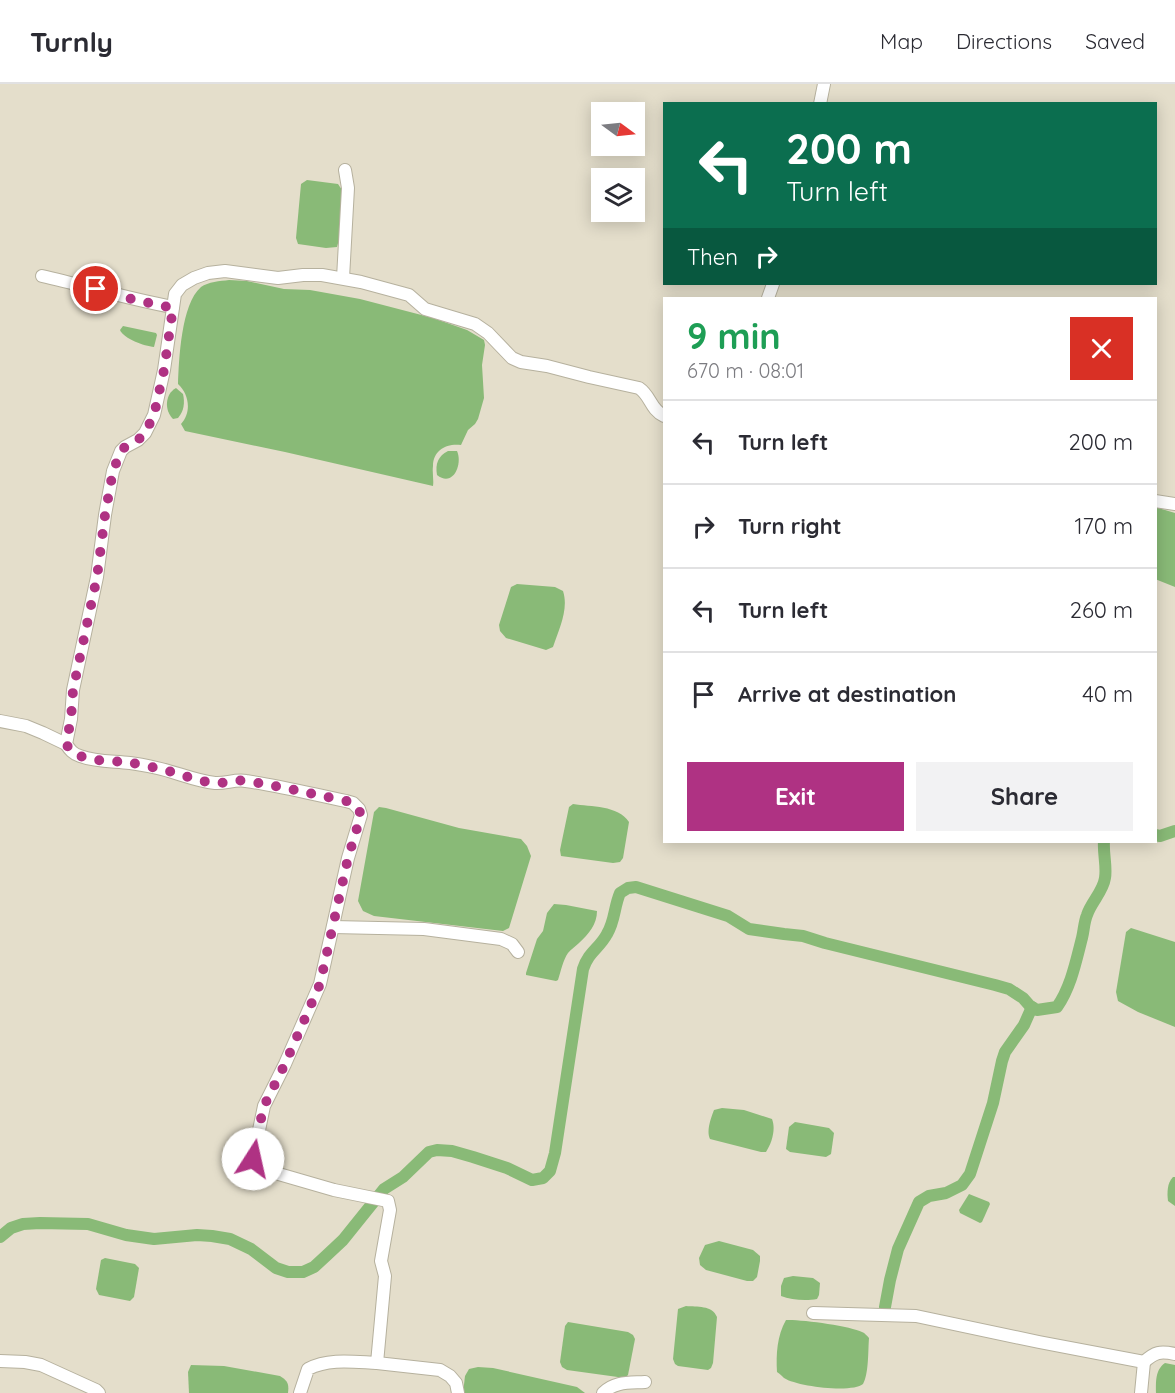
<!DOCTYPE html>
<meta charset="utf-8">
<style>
:root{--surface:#fff;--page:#f2f2f3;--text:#2b2b33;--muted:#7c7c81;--line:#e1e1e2;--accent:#af3283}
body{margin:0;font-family:Quicksand,sans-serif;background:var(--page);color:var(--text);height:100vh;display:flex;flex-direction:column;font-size:22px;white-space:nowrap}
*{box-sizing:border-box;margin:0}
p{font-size:20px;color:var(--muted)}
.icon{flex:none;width:33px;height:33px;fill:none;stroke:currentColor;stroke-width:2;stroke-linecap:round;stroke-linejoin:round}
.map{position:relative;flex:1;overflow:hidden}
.details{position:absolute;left:663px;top:213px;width:494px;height:546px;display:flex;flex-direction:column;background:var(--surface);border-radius:0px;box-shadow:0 3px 15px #0003}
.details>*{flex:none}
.hud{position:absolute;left:663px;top:18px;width:494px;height:183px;border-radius:0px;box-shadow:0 3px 15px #0003;background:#0b6e4f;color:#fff;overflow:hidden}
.needle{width:39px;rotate:105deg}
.controls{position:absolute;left:591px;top:18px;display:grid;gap:12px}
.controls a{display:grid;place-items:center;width:54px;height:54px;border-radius:0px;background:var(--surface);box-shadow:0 3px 15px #0003;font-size:30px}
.pin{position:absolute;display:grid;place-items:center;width:51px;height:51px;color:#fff;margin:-26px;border:3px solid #fff;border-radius:50%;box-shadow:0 2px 6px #0007}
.me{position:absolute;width:66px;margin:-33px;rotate:10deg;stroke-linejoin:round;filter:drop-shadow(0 0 4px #0008)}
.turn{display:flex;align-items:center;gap:21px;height:126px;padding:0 24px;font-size:27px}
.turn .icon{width:78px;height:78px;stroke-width:2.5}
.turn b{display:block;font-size:42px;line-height:51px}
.then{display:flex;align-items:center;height:57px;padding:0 24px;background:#0003;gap:12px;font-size:22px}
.round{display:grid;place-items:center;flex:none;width:63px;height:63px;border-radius:0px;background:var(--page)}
.headline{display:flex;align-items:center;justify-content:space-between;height:102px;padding:0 24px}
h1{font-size:36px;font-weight:800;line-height:45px;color:#1e9e55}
.action{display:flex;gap:12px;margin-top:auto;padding:12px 24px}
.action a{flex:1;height:69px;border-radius:0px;background:var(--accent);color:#fff;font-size:24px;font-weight:800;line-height:69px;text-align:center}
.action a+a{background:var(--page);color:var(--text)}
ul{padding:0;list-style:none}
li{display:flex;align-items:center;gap:18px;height:84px;padding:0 24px;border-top:2px solid var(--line)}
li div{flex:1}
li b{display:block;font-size:22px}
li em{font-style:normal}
header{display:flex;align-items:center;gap:36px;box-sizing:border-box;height:84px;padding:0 30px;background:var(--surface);border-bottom:2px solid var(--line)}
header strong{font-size:28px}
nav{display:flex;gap:33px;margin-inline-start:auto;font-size:21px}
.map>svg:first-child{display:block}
.water{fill:#89ba77}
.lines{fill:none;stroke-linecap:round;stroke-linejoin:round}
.canal{stroke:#89ba77;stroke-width:12}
.minor-casing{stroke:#b6b19e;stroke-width:14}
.minor{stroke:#fff;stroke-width:12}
.route{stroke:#af3283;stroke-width:10;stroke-dasharray:0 18}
</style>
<header>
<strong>Turnly</strong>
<nav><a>Map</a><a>Directions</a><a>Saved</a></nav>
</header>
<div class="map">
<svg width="1175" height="1309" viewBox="0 0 1175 1309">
<rect width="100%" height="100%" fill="#e4decb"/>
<g class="water">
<path d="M307,96L338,100L342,106L340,152L337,163L326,164L298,160L296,154L301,100Z"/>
<path d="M229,196L247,197L284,205L310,206L360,215L433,234L467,246L484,256L485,261L482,281L484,314L478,335L475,340L468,346L461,361C447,359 433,366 433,382C432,389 434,395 433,402L285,368L185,347L181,340C192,328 189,310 178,300C179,276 181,220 201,203C208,198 220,197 229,196Z"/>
<path d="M123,242L156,249L157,251L154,263C144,262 124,255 120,246Z"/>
<path d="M176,304L183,310C185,319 184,327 178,334L173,335C164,326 165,310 176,304Z"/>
<path d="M448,367H457C463,380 453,404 437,391C435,380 438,372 448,367Z"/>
<path d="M1155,423L1175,429V503L1155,495Z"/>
<path d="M517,500L555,503L563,507C569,525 559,545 553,563L546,566L506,554L500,547L499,541L511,503Z"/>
<path d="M573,720C591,723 618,721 629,738L623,774L620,778L613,779L561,772L560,766L569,723Z"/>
<path d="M379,723L386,724L459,744L521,755L527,762L531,772L509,844L503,847L374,832L363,827L358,817L374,728Z"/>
<path d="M554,820L566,821L597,827C597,840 589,850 579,859C576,862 571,865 568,869C563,876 561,887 558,896L556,897L526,891V889L537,855L543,847L547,829Z"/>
<path d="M1131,844L1175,858V943L1138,928L1118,917L1116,908L1126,848Z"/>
<path d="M722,1024L744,1026L772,1035C776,1045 772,1059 766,1068H761L710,1055C706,1047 711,1034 714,1026Z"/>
<path d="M795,1038L829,1044L834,1049L831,1070L826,1073L790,1068L786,1065L789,1043Z"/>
<path d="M1173,1093H1175V1122L1168,1117C1167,1109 1167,1099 1173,1093Z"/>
<path d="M969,1110L989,1118L990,1120L982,1138L980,1139L960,1129L959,1126Z"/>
<path d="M719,1157L753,1166L760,1172V1177L757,1193L753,1197H747L706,1186L700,1181L699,1174L705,1161Z"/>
<path d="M105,1174L135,1180L139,1184L134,1213L130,1217L99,1211L96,1205L101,1176Z"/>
<path d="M793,1192L813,1194L820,1199L819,1211L817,1215C806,1217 791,1216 781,1212V1202L784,1194Z"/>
<path d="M686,1222C697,1223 712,1221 717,1233L713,1279L711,1284L708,1286L678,1282L675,1280L673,1275L678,1225Z"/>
<path d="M786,1236C799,1235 851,1242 862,1248C865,1249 867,1252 869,1254C868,1266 869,1290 863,1300C853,1309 798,1303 784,1294C782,1292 780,1290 777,1288C776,1270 777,1252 786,1236Z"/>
<path d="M568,1238L628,1248L633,1251L635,1255L628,1291L625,1294L567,1286L562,1283L560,1278L565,1242Z"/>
<path d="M1165,1279L1175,1281V1309H1156C1156,1298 1155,1286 1165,1279Z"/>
<path d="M191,1281L224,1282L280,1292C288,1297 289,1300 288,1309H189L188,1288Z"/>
<path d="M478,1283L493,1284L577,1303L585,1309H463L465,1292L469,1285Z"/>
</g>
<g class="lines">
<g class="canal">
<path d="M1155,751L1160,752L1175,747"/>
<path d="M0,1153L11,1144L23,1140L40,1139L88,1140L126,1151L154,1155L197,1151L212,1152L230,1155L251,1165L276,1184L288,1188H303L314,1183L327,1171L343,1156L384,1105L403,1093L429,1068L437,1066L452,1067L473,1073L507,1084L532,1096L543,1094L550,1087L555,1069L583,885C589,867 599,865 607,850C615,837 614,823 620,809L628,804L636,803L728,832L749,845L784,850L803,852L825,859L995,901L1009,905L1023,914L1030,922L1037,926L1057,923C1071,903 1076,877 1082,854C1084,846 1084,838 1087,831C1091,818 1103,808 1105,794C1107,783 1103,769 1104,758"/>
<path d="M885,1223L890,1196L898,1165L919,1118L929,1112L946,1109L962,1101L970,1090L993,1019L1002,977L1005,968L1024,941L1032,923"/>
</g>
<defs>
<g id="minor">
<path d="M820,20L824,0"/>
<path d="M42,192C86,202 129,215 173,223"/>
<path d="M343,194L348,104L345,86"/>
<path d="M768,214L773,200"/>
<path d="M1155,417L1175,420"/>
<path d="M0,637L26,642L43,649L66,660"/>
<path d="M333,843L424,845L501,855L512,860L518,868"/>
<path d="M813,1229L916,1232L1039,1258L1144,1278L1141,1309"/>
<path d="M0,1277L25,1278L41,1281L96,1306L99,1309"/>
<path d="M1144,1278C1155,1268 1160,1267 1175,1270"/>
<path d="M377,1279L440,1286L450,1292L456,1299L458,1309"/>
<path d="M300,1309L308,1285C329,1274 354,1278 377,1279L385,1192L381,1177L390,1126L388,1117L334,1106L258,1084L255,1080L253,1075L264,1022L285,980L320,900L348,774L361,731L359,725L353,719L346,717C312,710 280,702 246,697C235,695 225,700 215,699C195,697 176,688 157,684C148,682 139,680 130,679C113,677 96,678 80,672C73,670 70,666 66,660L71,635L73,606L97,493L105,431L113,387L121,367L125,363L138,356L145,349L154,331L164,286L175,210L182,201L194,194L208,189L225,187L278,194L303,191H322L361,198L409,211L425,225L475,240L488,249L512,274L521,278L547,282L589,293L639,304C651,312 650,325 664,332"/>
<path d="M603,1309C615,1297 630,1299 645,1298"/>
</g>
</defs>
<use href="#minor" class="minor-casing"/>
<use href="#minor" class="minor"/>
</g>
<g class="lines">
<path class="route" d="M96,205L135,216L173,224L164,286L154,331L145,349L138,356L125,363L121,367L113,387L105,431L97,493L73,606L71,635L66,660C70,666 73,670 80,672C94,677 110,677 125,678C135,679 146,682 157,684C176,688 195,697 215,699C225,700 235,695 246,697C280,702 312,710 346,717C354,719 358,723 361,731L348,774L320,900L285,980L264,1022L254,1065L253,1075"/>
</g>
</svg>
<div class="controls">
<a><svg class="needle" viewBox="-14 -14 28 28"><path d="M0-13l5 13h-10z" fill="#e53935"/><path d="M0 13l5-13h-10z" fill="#7c7c81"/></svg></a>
<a><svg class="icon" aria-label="layers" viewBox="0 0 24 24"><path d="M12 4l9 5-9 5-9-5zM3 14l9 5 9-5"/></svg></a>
</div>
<div class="pin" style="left:96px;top:205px;background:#d93025"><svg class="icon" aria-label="arrive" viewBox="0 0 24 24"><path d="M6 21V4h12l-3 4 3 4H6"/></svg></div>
<svg class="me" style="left:253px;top:1075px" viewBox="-20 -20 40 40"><circle r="19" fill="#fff"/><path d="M0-13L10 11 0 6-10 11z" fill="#af3283"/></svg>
<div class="hud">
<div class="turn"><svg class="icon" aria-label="left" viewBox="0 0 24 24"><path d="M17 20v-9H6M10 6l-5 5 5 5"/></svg><div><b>200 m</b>Turn left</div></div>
<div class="then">Then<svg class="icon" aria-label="right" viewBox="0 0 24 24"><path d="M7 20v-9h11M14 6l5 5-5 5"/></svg></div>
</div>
<section class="details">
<div class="headline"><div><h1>9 min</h1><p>670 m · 08:01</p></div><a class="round" style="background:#d93025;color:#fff"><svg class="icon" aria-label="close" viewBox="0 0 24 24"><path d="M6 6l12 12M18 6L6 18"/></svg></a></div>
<ul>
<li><svg class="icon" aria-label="left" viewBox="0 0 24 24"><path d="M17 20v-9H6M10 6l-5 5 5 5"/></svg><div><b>Turn left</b></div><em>200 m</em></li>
<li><svg class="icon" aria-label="right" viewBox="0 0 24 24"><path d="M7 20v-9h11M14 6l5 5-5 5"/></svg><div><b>Turn right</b></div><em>170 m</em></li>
<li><svg class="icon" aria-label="left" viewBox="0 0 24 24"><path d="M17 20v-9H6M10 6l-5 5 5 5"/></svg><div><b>Turn left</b></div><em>260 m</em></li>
<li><svg class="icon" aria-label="arrive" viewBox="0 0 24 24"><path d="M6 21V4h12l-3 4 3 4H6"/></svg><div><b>Arrive at destination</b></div><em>40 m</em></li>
</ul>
<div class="action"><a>Exit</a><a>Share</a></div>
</section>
</div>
